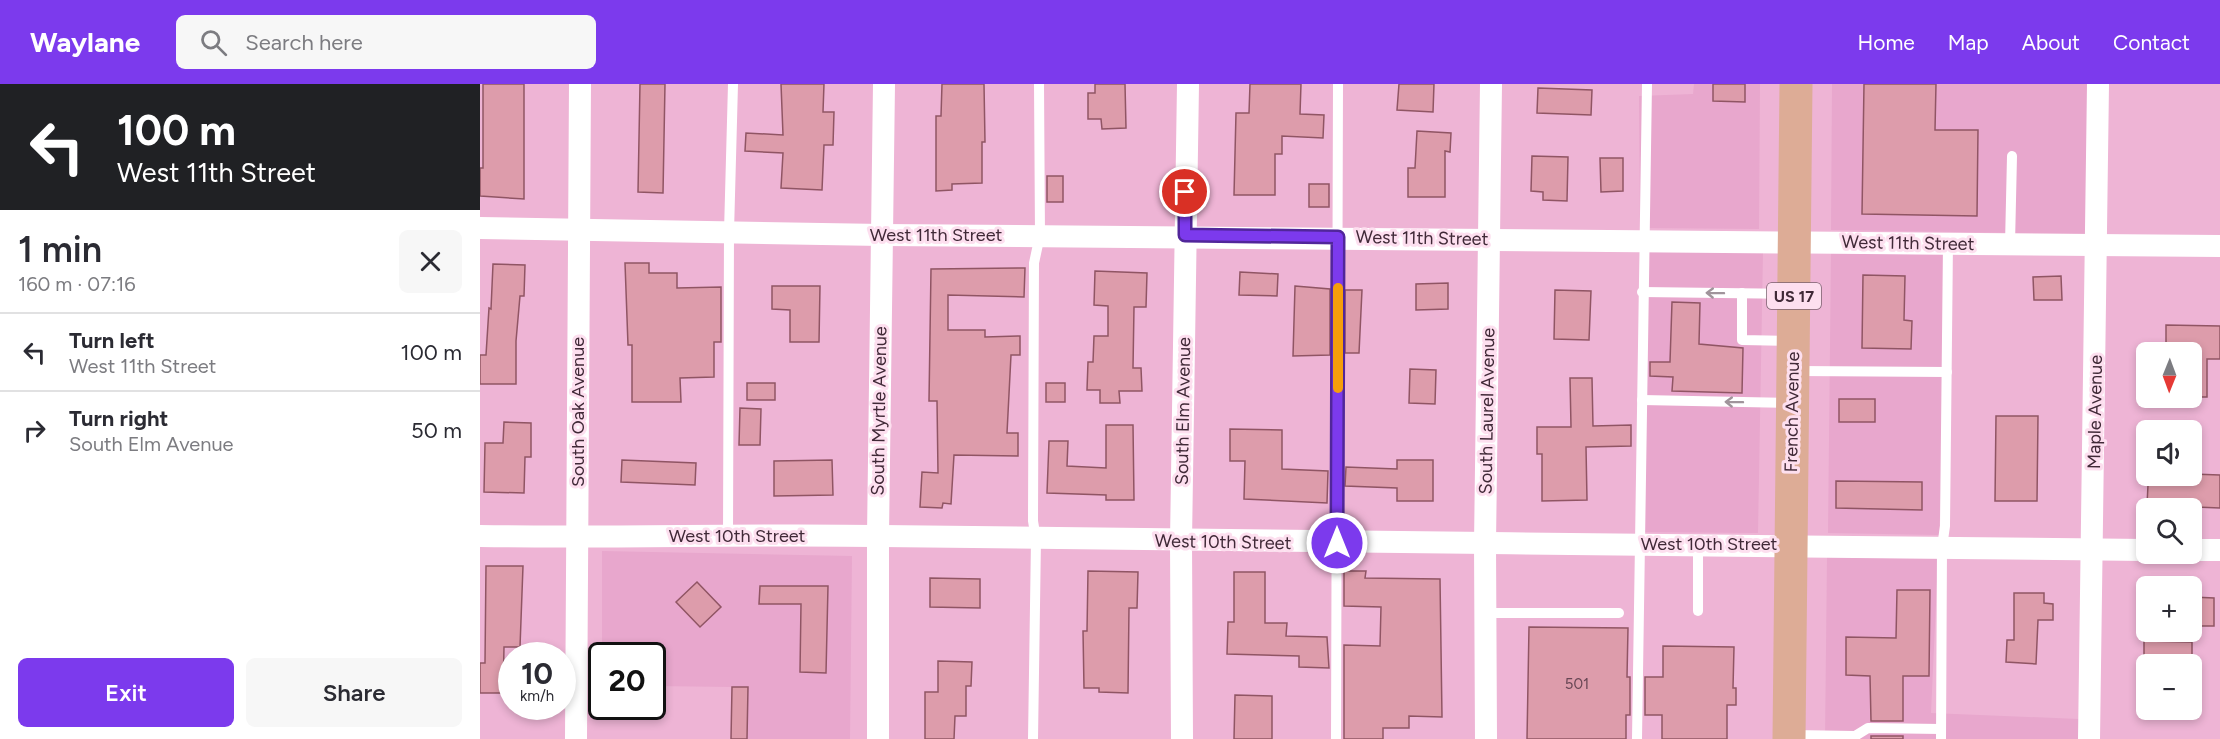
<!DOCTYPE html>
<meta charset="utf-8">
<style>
:root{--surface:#fff;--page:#f7f7f7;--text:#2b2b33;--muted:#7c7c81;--line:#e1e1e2;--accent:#7c3aed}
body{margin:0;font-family:Figtree,sans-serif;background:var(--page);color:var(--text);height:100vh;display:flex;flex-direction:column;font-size:22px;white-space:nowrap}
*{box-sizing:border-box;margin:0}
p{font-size:20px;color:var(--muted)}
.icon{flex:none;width:33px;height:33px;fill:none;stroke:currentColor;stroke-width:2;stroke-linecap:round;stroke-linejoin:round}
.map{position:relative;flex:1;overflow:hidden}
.sheet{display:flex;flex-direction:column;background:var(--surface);width:480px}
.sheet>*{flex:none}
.guide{background:#202124;color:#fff;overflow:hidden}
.needle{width:39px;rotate:181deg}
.buttons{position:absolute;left:1656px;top:258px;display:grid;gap:12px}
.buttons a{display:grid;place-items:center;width:66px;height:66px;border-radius:9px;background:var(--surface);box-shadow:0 3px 9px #0003;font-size:30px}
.speed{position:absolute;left:18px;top:558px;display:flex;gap:12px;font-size:30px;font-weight:700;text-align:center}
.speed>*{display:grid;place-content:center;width:78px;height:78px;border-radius:50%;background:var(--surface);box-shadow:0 3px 9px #0003;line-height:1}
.speed small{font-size:15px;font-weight:400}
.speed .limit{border:3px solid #111;border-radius:9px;background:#fff;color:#111}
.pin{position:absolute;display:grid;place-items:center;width:51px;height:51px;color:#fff;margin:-26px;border:3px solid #fff;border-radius:50%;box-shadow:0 2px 6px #0007}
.me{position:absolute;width:66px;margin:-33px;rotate:0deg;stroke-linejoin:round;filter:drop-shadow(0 0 4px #0008)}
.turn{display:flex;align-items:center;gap:21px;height:126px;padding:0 18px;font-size:27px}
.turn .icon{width:78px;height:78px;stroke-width:2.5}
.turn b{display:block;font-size:42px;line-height:51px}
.round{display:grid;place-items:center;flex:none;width:63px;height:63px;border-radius:9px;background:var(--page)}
.headline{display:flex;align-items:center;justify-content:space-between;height:102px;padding:0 18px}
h1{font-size:36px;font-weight:600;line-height:45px}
.cta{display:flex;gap:12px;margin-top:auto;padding:12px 18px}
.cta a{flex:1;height:69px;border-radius:9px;background:var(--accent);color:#fff;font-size:24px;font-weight:600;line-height:69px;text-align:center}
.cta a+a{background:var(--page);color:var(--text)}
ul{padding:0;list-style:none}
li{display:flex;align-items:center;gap:18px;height:78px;padding:0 18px;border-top:2px solid var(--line)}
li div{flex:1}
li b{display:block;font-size:22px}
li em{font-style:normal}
header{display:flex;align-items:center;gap:36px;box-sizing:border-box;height:84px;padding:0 30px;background:var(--accent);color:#fff}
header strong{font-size:28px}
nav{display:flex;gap:33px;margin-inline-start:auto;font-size:21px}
.search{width:420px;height:54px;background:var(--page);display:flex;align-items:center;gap:15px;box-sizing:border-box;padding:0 21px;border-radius:9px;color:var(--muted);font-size:22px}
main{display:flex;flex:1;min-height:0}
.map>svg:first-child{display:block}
.built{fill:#e8a7cd}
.building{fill:#dd9cab;stroke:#905564;stroke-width:1.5}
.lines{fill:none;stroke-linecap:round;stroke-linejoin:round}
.lane{stroke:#fff;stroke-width:10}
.street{stroke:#fff;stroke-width:22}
.primary{stroke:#ddac96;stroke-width:33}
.oneway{stroke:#a0949b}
.route-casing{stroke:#51269a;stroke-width:15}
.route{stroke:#7c3aed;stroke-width:10}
.slow{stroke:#f59e0b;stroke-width:10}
.labels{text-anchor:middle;stroke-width:6;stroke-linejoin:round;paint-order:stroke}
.number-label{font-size:15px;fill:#674654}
.shield{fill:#fddfef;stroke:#79606e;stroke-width:1.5}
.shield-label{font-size:16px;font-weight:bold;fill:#402937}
.street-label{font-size:18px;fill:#402937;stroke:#fddfef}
</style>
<header>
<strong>Waylane</strong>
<div class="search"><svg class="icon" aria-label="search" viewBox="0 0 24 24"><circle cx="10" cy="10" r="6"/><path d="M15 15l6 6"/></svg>Search here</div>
<nav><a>Home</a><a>Map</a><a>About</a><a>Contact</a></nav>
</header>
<main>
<section class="sheet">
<div class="guide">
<div class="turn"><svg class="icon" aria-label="left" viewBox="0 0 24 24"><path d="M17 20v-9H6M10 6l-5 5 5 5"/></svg><div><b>100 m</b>West 11th Street</div></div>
</div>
<div class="headline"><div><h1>1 min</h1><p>160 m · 07:16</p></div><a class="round"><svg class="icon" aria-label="close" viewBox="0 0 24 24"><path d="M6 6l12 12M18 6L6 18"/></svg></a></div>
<ul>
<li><svg class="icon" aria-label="left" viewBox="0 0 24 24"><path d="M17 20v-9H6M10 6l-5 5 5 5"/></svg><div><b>Turn left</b><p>West 11th Street</p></div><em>100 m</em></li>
<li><svg class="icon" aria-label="right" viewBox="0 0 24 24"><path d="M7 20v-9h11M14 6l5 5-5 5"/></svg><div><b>Turn right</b><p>South Elm Avenue</p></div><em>50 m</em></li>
</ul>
<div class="cta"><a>Exit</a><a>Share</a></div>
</section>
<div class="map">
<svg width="1740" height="655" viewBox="0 0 1740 655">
<rect width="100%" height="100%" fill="#eeb4d5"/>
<g class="built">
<path d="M1214,0H1280L1279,145L1160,144L1159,12L1213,10Z"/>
<path d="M1352,0H1608L1607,150L1351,146Z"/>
<path d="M1159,167L1283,168L1278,449L1160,448Z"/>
<path d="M1351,169L1473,171L1459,451L1348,449Z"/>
<path d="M122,467L372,472L370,655H251L252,603L173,602L172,572L122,571Z"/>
<path d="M1347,473L1458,475L1451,629L1599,635V655H1345Z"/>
</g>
<g class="building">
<path d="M3,0H44V115L0,112V84H3Z"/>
<path d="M160,0H185L183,109L158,108Z"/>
<path d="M301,0H344L343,28H354L353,61H344L342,106L301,104L303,69L265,67L266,49L303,51Z"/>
<path d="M462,0H504L505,58H502V99L472,100V106L456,107V32H461Z"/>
<path d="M615,0H645L646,44L622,45L621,35H608V9H615Z"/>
<path d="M770,0H821L820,30L844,31L843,54L802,52V70H795V111H754L756,29H769Z"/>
<path d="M919,0H954L953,28L917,26Z"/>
<path d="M1233,0H1265V18L1233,17Z"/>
<path d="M1384,0H1456L1455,46H1498L1497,132L1382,130Z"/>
<path d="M1058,4L1112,6L1111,31L1057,29Z"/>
<path d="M937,47L971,49L970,68L965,67V113H928V84H935Z"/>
<path d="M1052,72L1088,73L1087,117L1063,116V108L1051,107Z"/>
<path d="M1120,74H1143V107L1121,108Z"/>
<rect x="567" y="92" width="16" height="26"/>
<rect x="829" y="100" width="20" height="23"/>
<path d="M145,179H169V189H197V204L241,203V258H234V293L200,294L201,318H152V261H148Z"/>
<path d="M13,180L45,181L44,212H40L36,257V300H0V271H6L9,224L11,225Z"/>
<path d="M545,184L544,213L468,211V246H505V253L540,252V271H531L527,349H538V372L474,371L471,420L463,419L462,424L440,423L442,388L458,389L457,317H449L451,185Z"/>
<path d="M615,187L667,189L666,223H654L653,284H661L662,307H639L640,319H620V306H607L608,278H613L614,252H628V222L614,221Z"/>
<path d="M760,188L798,190L797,212L759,211Z"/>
<path d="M1383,191L1425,192L1424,236L1432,237L1431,265L1382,264Z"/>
<path d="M1581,192L1582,216H1554L1553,193Z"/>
<path d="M968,199V225L936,226V200Z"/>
<path d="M292,202H340L339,258H310V226L292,225Z"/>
<path d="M815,202L850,205V271L813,272Z"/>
<path d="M865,206H882L879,269H865Z"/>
<path d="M1075,206L1111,207L1109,256L1074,255Z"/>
<path d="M1192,218L1220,219L1219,260L1263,264L1262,309L1192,307L1193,293L1170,292V278H1190Z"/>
<path d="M1686,241L1740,242V275H1727V313H1712V268H1686Z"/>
<path d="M930,285L956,286L955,320L929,319Z"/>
<path d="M1090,294H1112L1113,342L1151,341V362L1106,363L1107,416L1062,417V370H1057V343H1091Z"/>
<rect x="267" y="299" width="28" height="17"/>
<rect x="566" y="299" width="19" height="19"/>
<rect x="1359" y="315" width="36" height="23"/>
<path d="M260,324L281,325L280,361H259Z"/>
<path d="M1516,332H1558L1557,417H1515Z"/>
<path d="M24,338L51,339V373H45L44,409L4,408L5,359H23Z"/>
<path d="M626,341H653L654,416H626V411L567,409L569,357H588L587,382L626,384Z"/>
<path d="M750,345L802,346V385L848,387L847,419L764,415L765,377H750Z"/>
<path d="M142,376L216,379L215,401L141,398Z"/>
<path d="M352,376L353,411L294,412V377Z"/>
<path d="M917,376H953V417H917V404L865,402L866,383L917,385Z"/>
<path d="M1712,390L1740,391V424L1667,421L1668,401H1678L1679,392Z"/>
<path d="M1356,397L1442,398V426L1356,424Z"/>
<path d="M6,482H43L40,563H24L23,609H0V579H5Z"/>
<path d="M608,487L658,488L657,524H649L648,609L619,608V604H604L603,547H607Z"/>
<path d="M864,487H886L885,494L960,495L962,633L929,632V644H903V655H864V561L900,562L901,523L864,522Z"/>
<path d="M754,488H785V539H807L806,552L847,553L849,584L819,583V572L747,570L748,538H754Z"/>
<path d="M450,494L500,495V524L450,523Z"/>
<path d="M217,498L241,523L220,543L196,518Z"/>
<path d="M280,502H348L346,589L320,588L321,520H279Z"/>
<path d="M1417,506H1450L1449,592H1423V637H1391L1390,592L1366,591V553L1416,554Z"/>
<path d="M1534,509H1564V519L1573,520V536H1558L1556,580L1526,578L1527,556H1534Z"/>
<path d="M1712,513L1734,514V542H1712Z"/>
<path d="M1049,543L1148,544L1147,593H1150V631H1146V655H1047Z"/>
<path d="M1664,557L1712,558V581L1664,580Z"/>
<path d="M1183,562L1254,563L1253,604H1256V621H1247V655H1182V631H1165V593H1183Z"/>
<path d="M458,577L492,578L491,602H486V632H475L474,655H445V608H458Z"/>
<path d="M252,603H268L267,655H251Z"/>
<path d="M755,611L792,612V655H754Z"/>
<rect x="1391" y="652" width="32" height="3"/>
</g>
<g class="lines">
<g class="lane">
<path d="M1530,160L1532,72"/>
<path d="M1162,208L1311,210"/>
<path d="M1262,209V256L1310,257"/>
<path d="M1318,287L1467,288"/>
<path d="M1162,316L1309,319"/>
<path d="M248,452L249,148L253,0"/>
<path d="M1218,527V461"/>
<path d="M1005,529H1139"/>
<path d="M1312,651L1375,652V655"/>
<path d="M1375,652L1388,644L1461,645"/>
<path d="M553,655L556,455L553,437L554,179L560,151L559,0"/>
<path d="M856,655L858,0"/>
<path d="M1157,655L1167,0"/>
<path d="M1461,655L1462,463L1465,442L1468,159"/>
</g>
<g class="street">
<path d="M0,144L402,151L1740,162"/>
<path d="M0,452C134,454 268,450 402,452C823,457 1245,462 1666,466"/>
<path d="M1712,466H1740"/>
<path d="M96,655L100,0"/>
<path d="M398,655V451L404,0"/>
<path d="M702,655L701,457L708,0"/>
<path d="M1006,655L1005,460L1011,0"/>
<path d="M1609,655L1618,0"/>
</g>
<path class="primary" d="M1309,655L1316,0"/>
</g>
<defs><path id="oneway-shaft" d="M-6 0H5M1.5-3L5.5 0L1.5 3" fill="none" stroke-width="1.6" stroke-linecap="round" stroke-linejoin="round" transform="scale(1.5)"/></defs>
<g class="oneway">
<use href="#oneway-shaft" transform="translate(1235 209) rotate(-179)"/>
<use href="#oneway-shaft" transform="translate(1254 318) rotate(-179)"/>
</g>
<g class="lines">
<defs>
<path id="route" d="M705,108V151L858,153L857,459"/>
</defs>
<use href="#route" class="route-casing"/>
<use href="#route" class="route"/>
<path class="slow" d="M858,304V204"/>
</g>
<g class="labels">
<g class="number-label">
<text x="1097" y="605">501</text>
</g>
<rect class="shield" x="1287" y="199" width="54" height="26" rx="4.5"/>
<g class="shield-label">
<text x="1314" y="218">US 17</text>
</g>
<g class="street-label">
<text x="456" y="157">West 11th Street</text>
<text transform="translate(942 154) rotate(1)" y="6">West 11th Street</text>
<text transform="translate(1428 159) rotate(1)" y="6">West 11th Street</text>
<text transform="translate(399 327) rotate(-89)" y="6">South Myrtle Avenue</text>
<text transform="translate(703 327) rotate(-89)" y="6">South Elm Avenue</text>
<text transform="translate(1007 327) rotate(-89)" y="6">South Laurel Avenue</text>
<text transform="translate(98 328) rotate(-90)" y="6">South Oak Avenue</text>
<text transform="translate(1312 328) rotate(-89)" y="6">French Avenue</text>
<text transform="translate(1615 328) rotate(-89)" y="6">Maple Avenue</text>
<text x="257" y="458">West 10th Street</text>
<text transform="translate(743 458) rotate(1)" y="6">West 10th Street</text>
<text x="1229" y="466">West 10th Street</text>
</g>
</g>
</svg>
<div class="buttons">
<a><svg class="needle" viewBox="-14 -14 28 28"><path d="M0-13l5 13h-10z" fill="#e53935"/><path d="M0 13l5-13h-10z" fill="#7c7c81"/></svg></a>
<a><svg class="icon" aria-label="sound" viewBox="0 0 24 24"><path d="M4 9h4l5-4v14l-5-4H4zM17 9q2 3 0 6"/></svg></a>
<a><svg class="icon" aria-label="search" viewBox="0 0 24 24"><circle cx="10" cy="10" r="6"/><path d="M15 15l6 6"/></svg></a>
<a>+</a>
<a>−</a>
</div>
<div class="speed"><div>10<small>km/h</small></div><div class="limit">20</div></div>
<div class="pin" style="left:705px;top:108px;background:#d93025"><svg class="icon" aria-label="arrive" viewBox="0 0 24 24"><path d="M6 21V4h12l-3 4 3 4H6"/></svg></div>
<svg class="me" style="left:857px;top:459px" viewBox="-20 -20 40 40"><circle r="17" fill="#7c3aed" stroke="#fff" stroke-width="3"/><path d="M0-11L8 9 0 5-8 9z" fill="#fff"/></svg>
</div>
</main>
